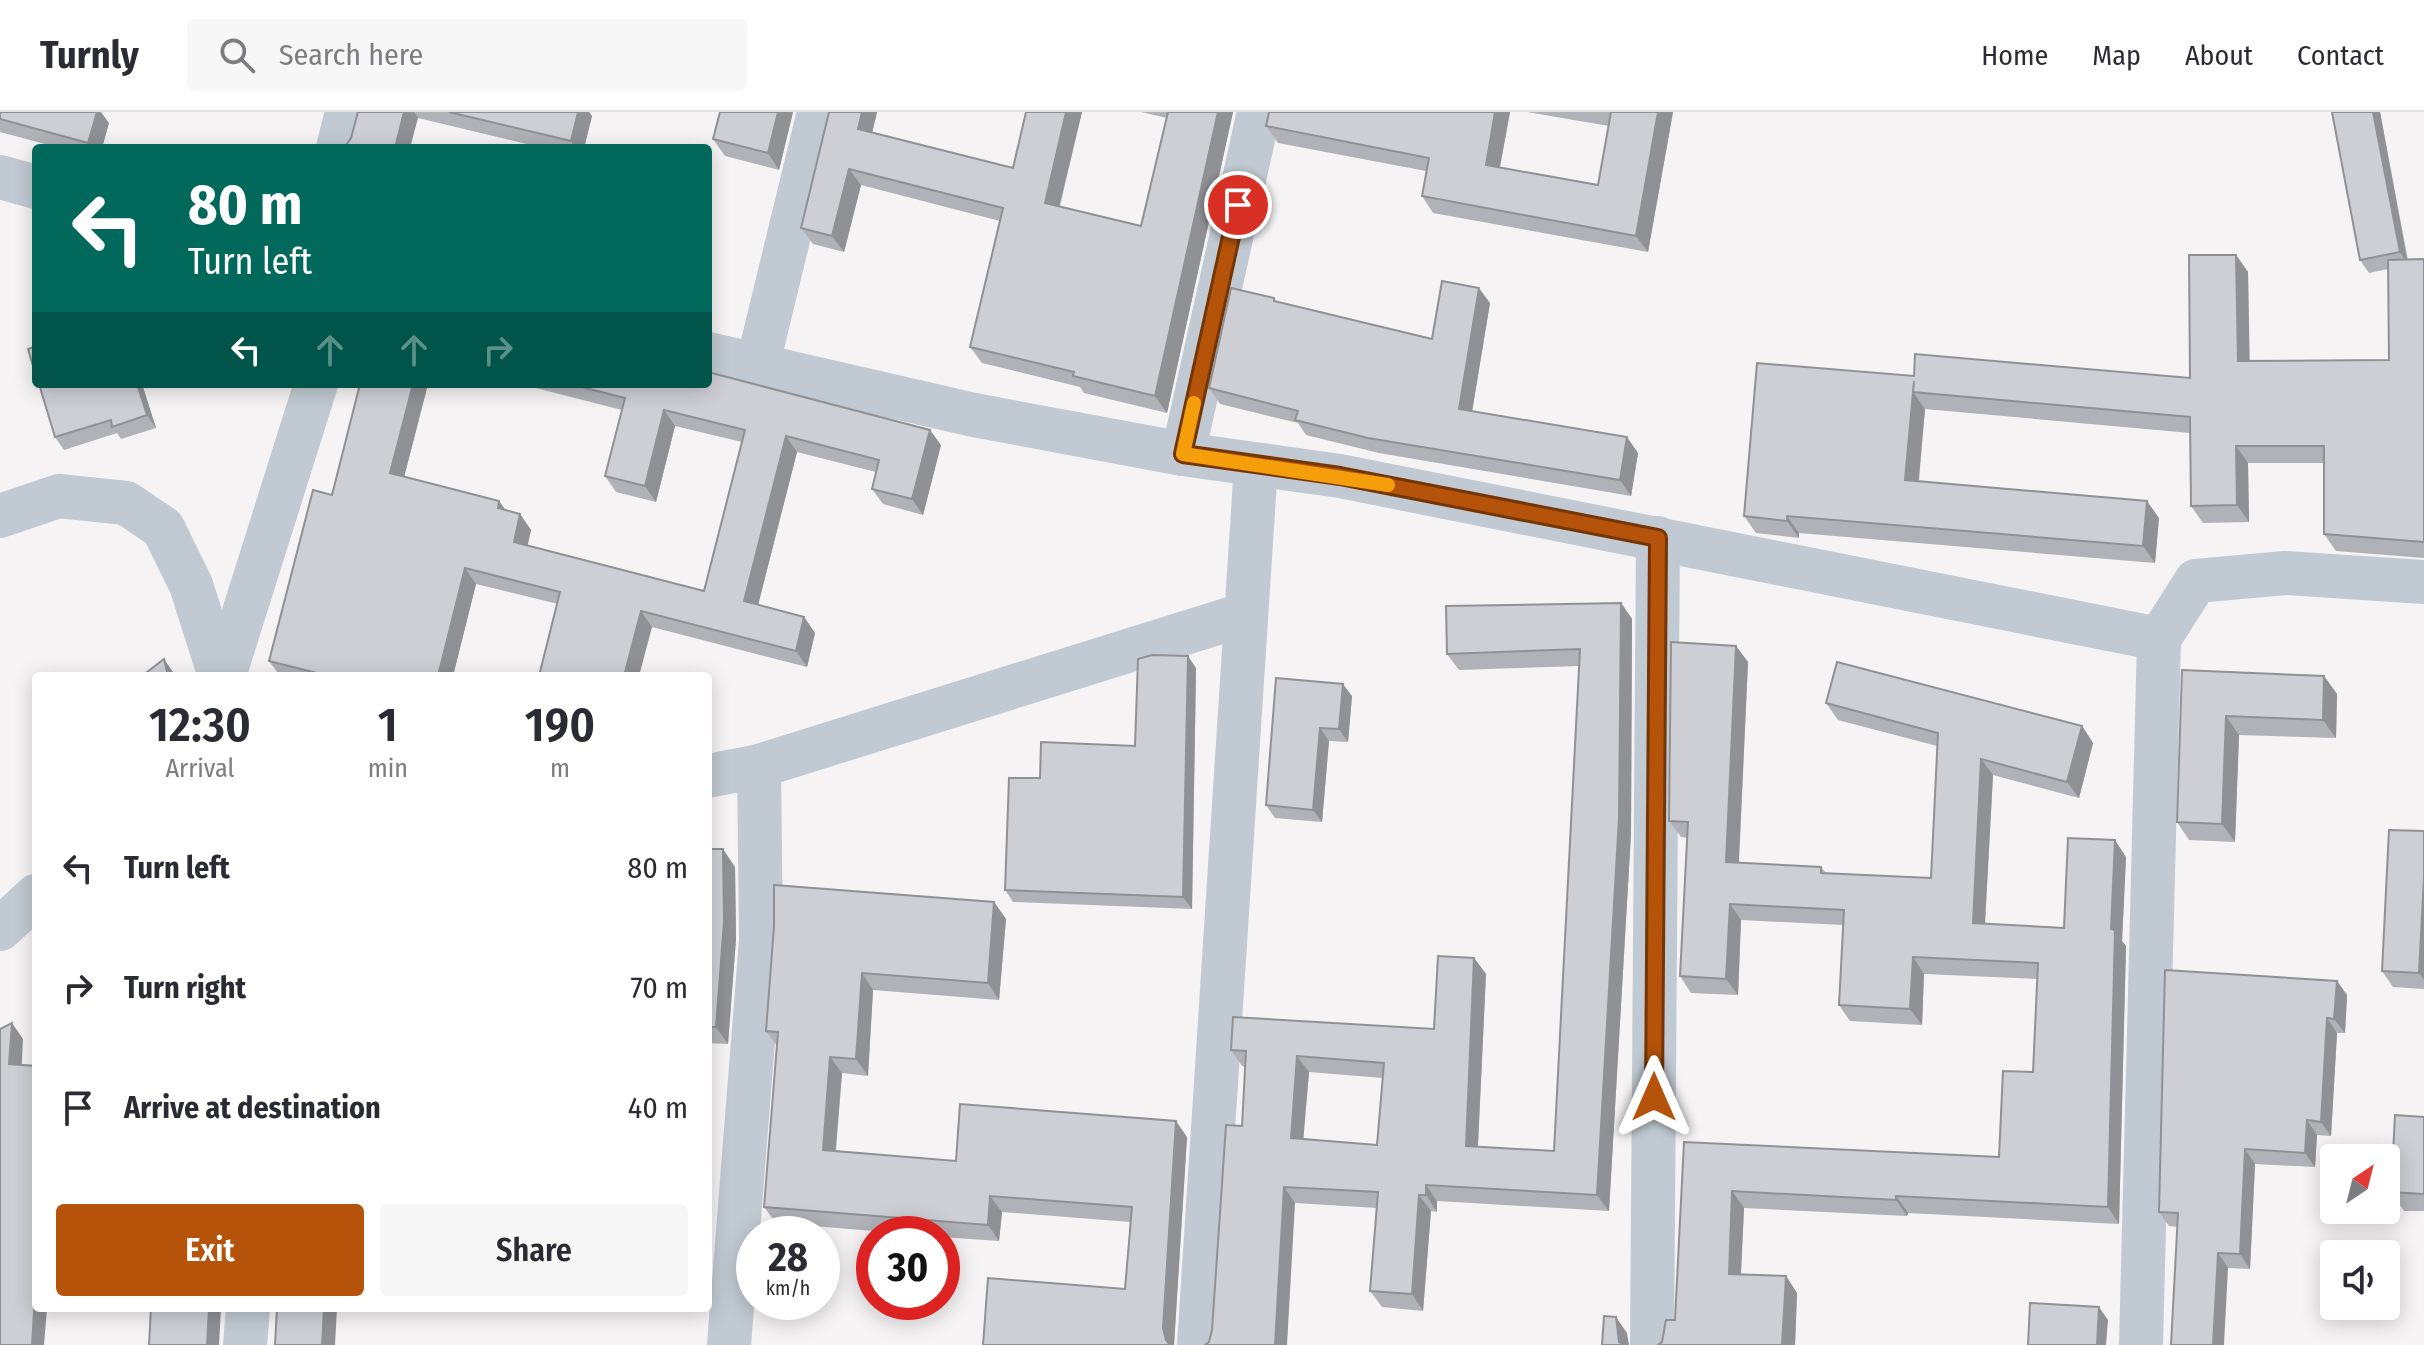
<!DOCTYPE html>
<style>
:root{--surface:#fff;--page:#f7f7f7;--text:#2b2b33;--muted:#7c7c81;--line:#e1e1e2;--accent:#b45309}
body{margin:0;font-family:"Fira Sans Condensed",sans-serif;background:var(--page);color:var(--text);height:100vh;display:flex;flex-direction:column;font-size:30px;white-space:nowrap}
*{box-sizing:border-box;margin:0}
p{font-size:26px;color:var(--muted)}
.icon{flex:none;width:44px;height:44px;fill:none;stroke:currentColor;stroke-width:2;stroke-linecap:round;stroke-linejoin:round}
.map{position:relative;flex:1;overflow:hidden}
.sheet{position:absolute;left:32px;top:560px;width:680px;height:640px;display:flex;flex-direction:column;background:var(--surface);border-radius:8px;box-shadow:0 4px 20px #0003}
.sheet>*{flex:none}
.guide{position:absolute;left:32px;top:32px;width:680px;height:244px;border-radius:8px;box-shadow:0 4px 20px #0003;background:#00695c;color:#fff;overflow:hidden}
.needle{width:52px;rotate:35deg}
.controls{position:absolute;left:2320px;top:1032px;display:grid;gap:16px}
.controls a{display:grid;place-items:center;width:80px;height:80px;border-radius:8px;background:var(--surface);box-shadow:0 4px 20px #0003;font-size:40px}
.speed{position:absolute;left:736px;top:1104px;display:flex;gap:16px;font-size:40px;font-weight:700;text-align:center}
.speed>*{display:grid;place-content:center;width:104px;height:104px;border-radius:50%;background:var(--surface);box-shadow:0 4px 20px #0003;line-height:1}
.speed small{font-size:20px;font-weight:400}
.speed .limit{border:12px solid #d22;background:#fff;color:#111}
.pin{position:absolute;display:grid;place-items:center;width:68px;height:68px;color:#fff;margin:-34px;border:4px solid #fff;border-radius:50%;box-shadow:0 2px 8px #0007}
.me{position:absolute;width:88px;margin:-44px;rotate:0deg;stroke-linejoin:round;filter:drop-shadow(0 0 6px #0008)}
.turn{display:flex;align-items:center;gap:28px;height:168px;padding:0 24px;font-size:36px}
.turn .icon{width:104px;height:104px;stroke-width:2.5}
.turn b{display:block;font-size:56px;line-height:68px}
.lanes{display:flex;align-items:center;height:76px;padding:0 24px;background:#0003;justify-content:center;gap:40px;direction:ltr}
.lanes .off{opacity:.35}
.eta{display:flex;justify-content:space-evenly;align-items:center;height:136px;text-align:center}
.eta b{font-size:48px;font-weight:600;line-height:56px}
.button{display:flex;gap:16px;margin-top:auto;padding:16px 24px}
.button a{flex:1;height:92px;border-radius:8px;background:var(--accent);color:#fff;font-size:32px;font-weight:600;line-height:92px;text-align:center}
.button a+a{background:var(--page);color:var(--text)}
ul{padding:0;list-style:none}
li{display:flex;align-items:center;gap:24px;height:120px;padding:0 24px}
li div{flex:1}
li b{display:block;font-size:30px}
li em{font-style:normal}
header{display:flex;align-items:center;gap:48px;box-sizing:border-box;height:112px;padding:0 40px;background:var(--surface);border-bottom:2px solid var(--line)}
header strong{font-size:38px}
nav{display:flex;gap:44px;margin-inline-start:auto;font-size:28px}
.search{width:560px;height:72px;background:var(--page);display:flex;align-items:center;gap:20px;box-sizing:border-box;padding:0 28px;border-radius:8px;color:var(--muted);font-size:30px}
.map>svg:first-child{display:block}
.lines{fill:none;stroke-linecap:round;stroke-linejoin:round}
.minor{stroke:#c1cad2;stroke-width:44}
.wall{fill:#b0b2b7;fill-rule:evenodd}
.shaded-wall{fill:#909195}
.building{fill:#cdcfd5;stroke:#909195;stroke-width:2;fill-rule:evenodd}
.route-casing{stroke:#753606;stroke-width:20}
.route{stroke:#b45309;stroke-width:14}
.slow{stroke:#f59e0b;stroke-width:14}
</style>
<header>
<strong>Turnly</strong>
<div class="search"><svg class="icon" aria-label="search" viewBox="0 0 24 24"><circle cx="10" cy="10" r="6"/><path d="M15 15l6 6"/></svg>Search here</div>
<nav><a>Home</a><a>Map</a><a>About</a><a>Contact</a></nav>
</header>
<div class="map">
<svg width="2424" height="1233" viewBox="0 0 2424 1233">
<rect width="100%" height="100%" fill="#f5f3f3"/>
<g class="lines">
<g class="minor">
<path d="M338,36L347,0"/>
<path d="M0,65L36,75"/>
<path d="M708,242L974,303L1183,342L1340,364L2159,527L2196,469L2285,461L2424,470"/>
<path d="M757,255L819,0"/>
<path d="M1183,342L1259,0"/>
<path d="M0,404L59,384L126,391L163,416L191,473L220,564"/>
<path d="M224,564L316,272"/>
<path d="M708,664L759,654"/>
<path d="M0,817L36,784"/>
<path d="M245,1233L248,1196"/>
<path d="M729,1233L761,828L759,654L1246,502"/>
<path d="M1199,1233L1256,353"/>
<path d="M1652,1233L1658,426"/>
<path d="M2141,1233L2159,527"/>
</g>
</g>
<g class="wall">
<path d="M0,0L109,11L102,36H60L0,20Z"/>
<path d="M358,0H589L592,4L584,36H543L418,6L351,26Z"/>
<path d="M793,0L779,58L725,44L713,27Z"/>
<path d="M829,0H877L872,21L1013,56L1026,0H1082L1060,94L1141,114L1167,6L1141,0H1233L1167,301L1084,281L1080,275L982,251L970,235L1000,109L861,73L844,140L813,132L801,116Z"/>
<path d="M1269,0H1510L1500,55L1598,73L1609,14L1527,0H1673L1648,140L1433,101L1422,84L1426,59L1278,31L1266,14Z"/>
<path d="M2380,0L2408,148L2424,147V446L2336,439L2324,422V351H2248L2249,410L2203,411L2191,394L2190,321L1925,297L1919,369L2159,406L2155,451L1799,421V426L1756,421L1744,404L1914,264L2190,266L2236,143L2248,160L2249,249L2389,248L2388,157L2369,161L2360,148Z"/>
<path d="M1274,186L1277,190L1432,227L1490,191L1472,299L1638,341L1631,384L1379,341L1306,323L1298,311L1220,292L1209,276Z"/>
<path d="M39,272H142L156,316L121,327L117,321L64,338L55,325Z"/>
<path d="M428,272L404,365L520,402L531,418L527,433L704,479L742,330L675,314L656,390L616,380L605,364L622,298L520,272H708L941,333L923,403L883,392L872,377L876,360L797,340L758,493L804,505L815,521L807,555L652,515L476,472L453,564H280L269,549L332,383Z"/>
<path d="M1621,491L1632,507L1631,722L1609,1099L1437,1089V1100L1431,1099L1423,1199L1382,1195L1370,1179L1377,1096L1295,1091L1209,1230L1212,1218L1242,1014L1245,955L1242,954L1231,938L1434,917L1474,846L1486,862L1478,1035L1554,1039L1580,554L1459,558L1447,542ZM1309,960L1383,966L1377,1033L1303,1027Z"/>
<path d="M1736,534L1748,550L1739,751L1821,755L1826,761L1931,766L1937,634L1838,608L1826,591L2082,614L2093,631L2079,686L1993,663L1985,812L2064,816L2126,745L2122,829L2126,834L2119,1112L1908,1101L1907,1104L1744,1096L1741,1163L1786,1164L1797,1181L1795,1233H1658L1675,1208L1684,1030L1999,1045L2033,960L2038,867L1924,862L1922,913L1850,909L1839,893L1843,813L1741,808L1738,883L1691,881L1680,864L1687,726L1681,725L1669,709Z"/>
<path d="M1196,556L1192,797L1013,790L1005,778L1040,666L1135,634Z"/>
<path d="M2182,558L2324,564L2337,582L2336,626L2239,623L2235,730L2189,728L2177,710Z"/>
<path d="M1276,566L1352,584L1348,630L1329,629L1322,710L1275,706L1266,693Z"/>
<path d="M2424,719V877L2393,875L2382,859Z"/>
<path d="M708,737L735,755L736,827L728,932L708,931Z"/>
<path d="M994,790L1006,807L999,888L873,878L868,964L842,961L836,1039L956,1049L1187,1025L1174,1233H983L1125,1177L1130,1110L1002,1100L999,1129L942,1125V1122H910L776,1111L764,1095L777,934L766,919L774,814Z"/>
<path d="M2337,869L2347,883L2345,921H2337L2331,1024L2317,1023L2315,1055L2255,1052L2250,1157L2228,1156L2177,1115L2169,1114L2159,1100Z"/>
<path d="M2424,1005V1099H2404L2391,1080Z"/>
</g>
<g class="shaded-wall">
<path d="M97,0H101L109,11L102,36H92L88,31Z"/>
<path d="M404,0H414L418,6L410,36H395Z"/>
<path d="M578,0H589L592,4L584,36H575L571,29Z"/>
<path d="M778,0H793L779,58L768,41Z"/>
<path d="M862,0H877L869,34L858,17Z"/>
<path d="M1066,0H1082L1056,107L1045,91Z"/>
<path d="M1218,0H1233L1167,301L1155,284Z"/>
<path d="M1495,0H1510L1497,70L1486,53Z"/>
<path d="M1658,0H1673L1648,140L1636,124Z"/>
<path d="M2373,0H2380L2408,153L2400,140Z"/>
<path d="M849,57L861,73L844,140L832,124Z"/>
<path d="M2236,143L2248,160L2250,266L2238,249Z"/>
<path d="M1479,176L1490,191L1470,312L1459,297Z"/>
<path d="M137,272H142L156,316L147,303Z"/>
<path d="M413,272H428L401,377L390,361Z"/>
<path d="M1913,280L1925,297L1917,385L1905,368Z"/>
<path d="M664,298L675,314L656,390L645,374Z"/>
<path d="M930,318L941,333L923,403L912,387Z"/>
<path d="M786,324L797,340L755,505L744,489Z"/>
<path d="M1627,325L1638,341L1631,384L1620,368Z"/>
<path d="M2236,334L2248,351L2249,410L2237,393Z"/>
<path d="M499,389L511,405L498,396Z"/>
<path d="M2147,389L2159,406L2155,451L2143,434Z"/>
<path d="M520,402L531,418L525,446L514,430Z"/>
<path d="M1787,404L1799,421V426L1787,409Z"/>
<path d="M465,456L476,472L453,564H438Z"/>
<path d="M1621,491L1632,507L1631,722L1609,1099L1597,1083Z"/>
<path d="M641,499L652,515L639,564H624Z"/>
<path d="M804,505L815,521L807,555L796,539Z"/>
<path d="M1736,534L1748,550L1738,766L1726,750Z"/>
<path d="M1188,544L1196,556L1192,797L1183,785Z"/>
<path d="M164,547L173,560L174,564H168Z"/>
<path d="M2324,564L2337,582L2336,626L2323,608Z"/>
<path d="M1343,572L1352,584L1348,630L1339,617Z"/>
<path d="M2226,604L2239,623L2235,730L2222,712Z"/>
<path d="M2082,614L2093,631L2079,686L2067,670Z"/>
<path d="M1320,616L1329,629L1322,710L1313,698Z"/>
<path d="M1981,647L1993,663L1984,828L1973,811Z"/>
<path d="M2115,728L2126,745L2122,829L2126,834L2119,1112L2108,1095L2111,817Z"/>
<path d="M723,737L735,755L736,827L728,932L716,915Z"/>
<path d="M2424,765V868L2419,861Z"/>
<path d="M994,790L1006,807L999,888L988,871Z"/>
<path d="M1730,792L1741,808L1738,883L1726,867Z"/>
<path d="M1913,845L1924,862L1922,913L1910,897Z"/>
<path d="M1474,846L1486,862L1477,1051L1466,1034Z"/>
<path d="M862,861L873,878L868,964L856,947Z"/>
<path d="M2337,869L2347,883L2345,921L2334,907Z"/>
<path d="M2327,906L2337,921L2331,1024L2321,1010Z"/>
<path d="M12,911L23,927L21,969L9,952Z"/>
<path d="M1297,944L1309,960L1302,1043L1291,1026Z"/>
<path d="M830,945L842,961L834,1055L823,1038Z"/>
<path d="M708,1006L711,1010L708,1068Z"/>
<path d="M2307,1008L2317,1023L2315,1055L2305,1041Z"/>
<path d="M1176,1009L1187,1025L1174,1233H1169L1166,1228L1163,1216Z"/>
<path d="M2245,1037L2255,1052L2250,1157L2240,1142Z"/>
<path d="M1426,1073L1437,1089V1100L1426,1083Z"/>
<path d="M1284,1075L1295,1091L1287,1233H1275Z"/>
<path d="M1732,1079L1744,1096L1740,1178L1729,1162Z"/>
<path d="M1419,1083L1431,1099L1423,1199L1412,1182Z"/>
<path d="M990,1084L1002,1100L999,1129L988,1113Z"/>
<path d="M1896,1084L1908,1101L1907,1104L1896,1088Z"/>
<path d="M2218,1141L2228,1156L2224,1233H2213Z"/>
<path d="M1786,1164L1797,1181L1795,1233H1782Z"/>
<path d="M36,1166V1196H47L44,1233H32Z"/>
<path d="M2099,1195L2108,1208L2106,1233H2097Z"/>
<path d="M209,1196H221L219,1233H207Z"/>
<path d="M324,1196H337L335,1233H322Z"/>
<path d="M1616,1205L1627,1221L1629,1233H1622L1619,1230Z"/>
</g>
<g class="building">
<path d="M0,0H97L88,31L0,7Z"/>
<path d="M358,0H404L395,36H344L351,26Z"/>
<path d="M449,0H578L571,29Z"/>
<path d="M720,0H778L768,41L713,27Z"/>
<path d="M829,0H862L858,17L1013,56L1026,0H1066L1045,91L1141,114L1168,0H1218L1155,284L1073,264L1074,260L970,235L1003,96L849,57L832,124L801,116Z"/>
<path d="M1269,0H1495L1486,53L1598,73L1611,0H1610H1658L1636,124L1422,84L1429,46L1266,14Z"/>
<path d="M2332,0H2373L2400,140L2360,148Z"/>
<path d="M2189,143H2236L2238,249L2389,248L2388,148L2424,147V430L2324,422V334H2236L2237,393L2191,394L2190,305L1913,280L1914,269L1905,368L2147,389L2143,434L1787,404V409L1744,404L1757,251L1914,264L1915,242L2190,266Z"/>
<path d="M1442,169L1479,176L1459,297L1627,325L1620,368L1368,326L1295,308L1298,299L1209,276L1231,176L1274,186V189L1432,227Z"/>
<path d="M36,234V264L28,237Z"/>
<path d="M708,260L930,318L912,387L872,377L879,348L786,324L744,489L804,505L796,539L641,499L624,564H539L560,480L465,456L438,564H329L269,549L313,378L332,383L360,272H413L390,361L499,389L498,396L520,402L514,430L704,479L745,318L664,298L645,374L605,364L625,286L570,272H708Z"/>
<path d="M39,272H137L147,303L112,315L111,308L55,325Z"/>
<path d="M1621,491L1619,706L1597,1083L1426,1073V1083H1419L1412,1182L1370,1179L1378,1080L1284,1075L1275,1233H1205L1209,1230L1212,1218L1226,1013L1242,1014L1246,939L1231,938L1233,905L1434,917L1438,844L1474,846L1466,1034L1554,1039L1580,537L1447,542L1446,494ZM1297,944L1384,951L1377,1033L1291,1026Z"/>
<path d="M1671,530L1736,534L1726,750L1821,755V761L1931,766L1938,621L1826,591L1837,550L2082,614L2067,670L1981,647L1973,811L2064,816L2068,726L2115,728L2111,817L2115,818L2108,1095L1896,1084V1088L1732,1079L1729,1162L1786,1164L1782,1233H1658L1662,1230L1666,1208H1675L1684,1030L1999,1045L2003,959L2033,960L2038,851L1913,845L1910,897L1839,893L1844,798L1730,792L1726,867L1680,864L1688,710L1669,709Z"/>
<path d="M1152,543L1188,544L1183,785L1005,778L1009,666H1040L1041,630L1135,634L1138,547Z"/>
<path d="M164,547L168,564H142Z"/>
<path d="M2182,558L2324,564L2323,608L2226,604L2222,712L2177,710Z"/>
<path d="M1276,566L1343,572L1339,617L1320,616L1313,698L1266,693Z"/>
<path d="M2389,718L2424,719V765L2419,861L2382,859Z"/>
<path d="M708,737H723L724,810L716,915H708Z"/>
<path d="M774,773L994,790L988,871L862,861L856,947L830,945L823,1038L956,1049L960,992L1176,1009L1163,1216L1166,1228L1170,1233H983L988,1166L1125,1177L1132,1095L990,1084L988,1113L764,1095L778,920L766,919L774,814Z"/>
<path d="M2165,858L2337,869L2334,907L2327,906L2321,1010L2307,1008L2305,1041L2245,1037L2240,1142L2218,1141L2213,1233H2171L2178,1101L2159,1100Z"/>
<path d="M12,911L9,952L36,954V1166L32,1233H0V917Z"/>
<path d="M2395,1003L2424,1005V1082L2391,1080Z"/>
<path d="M2030,1191L2099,1195L2097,1233H2028Z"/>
<path d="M151,1196H209L207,1233H149Z"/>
<path d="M277,1196H324L322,1233H275Z"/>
<path d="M1604,1204L1616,1205L1619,1230L1623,1233H1602Z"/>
</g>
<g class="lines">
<defs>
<path id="route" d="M1238,93L1183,342L1340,364L1658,426L1654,985"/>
</defs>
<use href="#route" class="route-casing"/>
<use href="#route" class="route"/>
<path class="slow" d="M1194,291L1183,342L1388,373"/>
</g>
</svg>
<div class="controls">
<a><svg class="needle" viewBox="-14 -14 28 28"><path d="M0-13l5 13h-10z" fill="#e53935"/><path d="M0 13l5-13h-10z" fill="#7c7c81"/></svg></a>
<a><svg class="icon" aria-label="sound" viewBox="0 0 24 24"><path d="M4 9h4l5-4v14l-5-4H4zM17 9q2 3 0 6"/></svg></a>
</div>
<div class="speed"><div>28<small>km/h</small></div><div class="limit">30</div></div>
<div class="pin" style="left:1238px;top:93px;background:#d93025"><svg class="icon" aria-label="arrive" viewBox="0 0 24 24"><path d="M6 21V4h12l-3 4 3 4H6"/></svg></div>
<svg class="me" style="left:1654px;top:985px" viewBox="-20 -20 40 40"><path d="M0-17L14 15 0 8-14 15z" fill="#b45309" stroke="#fff" stroke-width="4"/></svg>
<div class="guide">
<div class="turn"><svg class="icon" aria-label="left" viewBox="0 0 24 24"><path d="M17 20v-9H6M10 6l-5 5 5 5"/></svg><div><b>80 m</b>Turn left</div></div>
<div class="lanes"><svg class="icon" aria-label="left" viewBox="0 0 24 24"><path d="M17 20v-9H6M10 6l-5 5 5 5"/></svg><svg class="icon off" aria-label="ahead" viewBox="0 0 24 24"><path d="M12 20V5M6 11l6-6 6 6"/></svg><svg class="icon off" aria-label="ahead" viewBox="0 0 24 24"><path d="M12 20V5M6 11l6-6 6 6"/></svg><svg class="icon off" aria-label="right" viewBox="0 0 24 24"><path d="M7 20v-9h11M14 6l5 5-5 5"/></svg></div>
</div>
<section class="sheet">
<div class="eta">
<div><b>12:30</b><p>Arrival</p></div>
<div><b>1</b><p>min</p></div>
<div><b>190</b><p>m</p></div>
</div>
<ul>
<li><svg class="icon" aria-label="left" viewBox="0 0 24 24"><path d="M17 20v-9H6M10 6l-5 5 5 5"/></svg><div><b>Turn left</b></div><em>80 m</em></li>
<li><svg class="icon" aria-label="right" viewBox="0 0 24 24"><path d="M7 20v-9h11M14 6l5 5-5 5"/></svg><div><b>Turn right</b></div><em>70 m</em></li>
<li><svg class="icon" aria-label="arrive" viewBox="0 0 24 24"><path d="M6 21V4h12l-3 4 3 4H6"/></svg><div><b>Arrive at destination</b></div><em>40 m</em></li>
</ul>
<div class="button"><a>Exit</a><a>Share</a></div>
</section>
</div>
